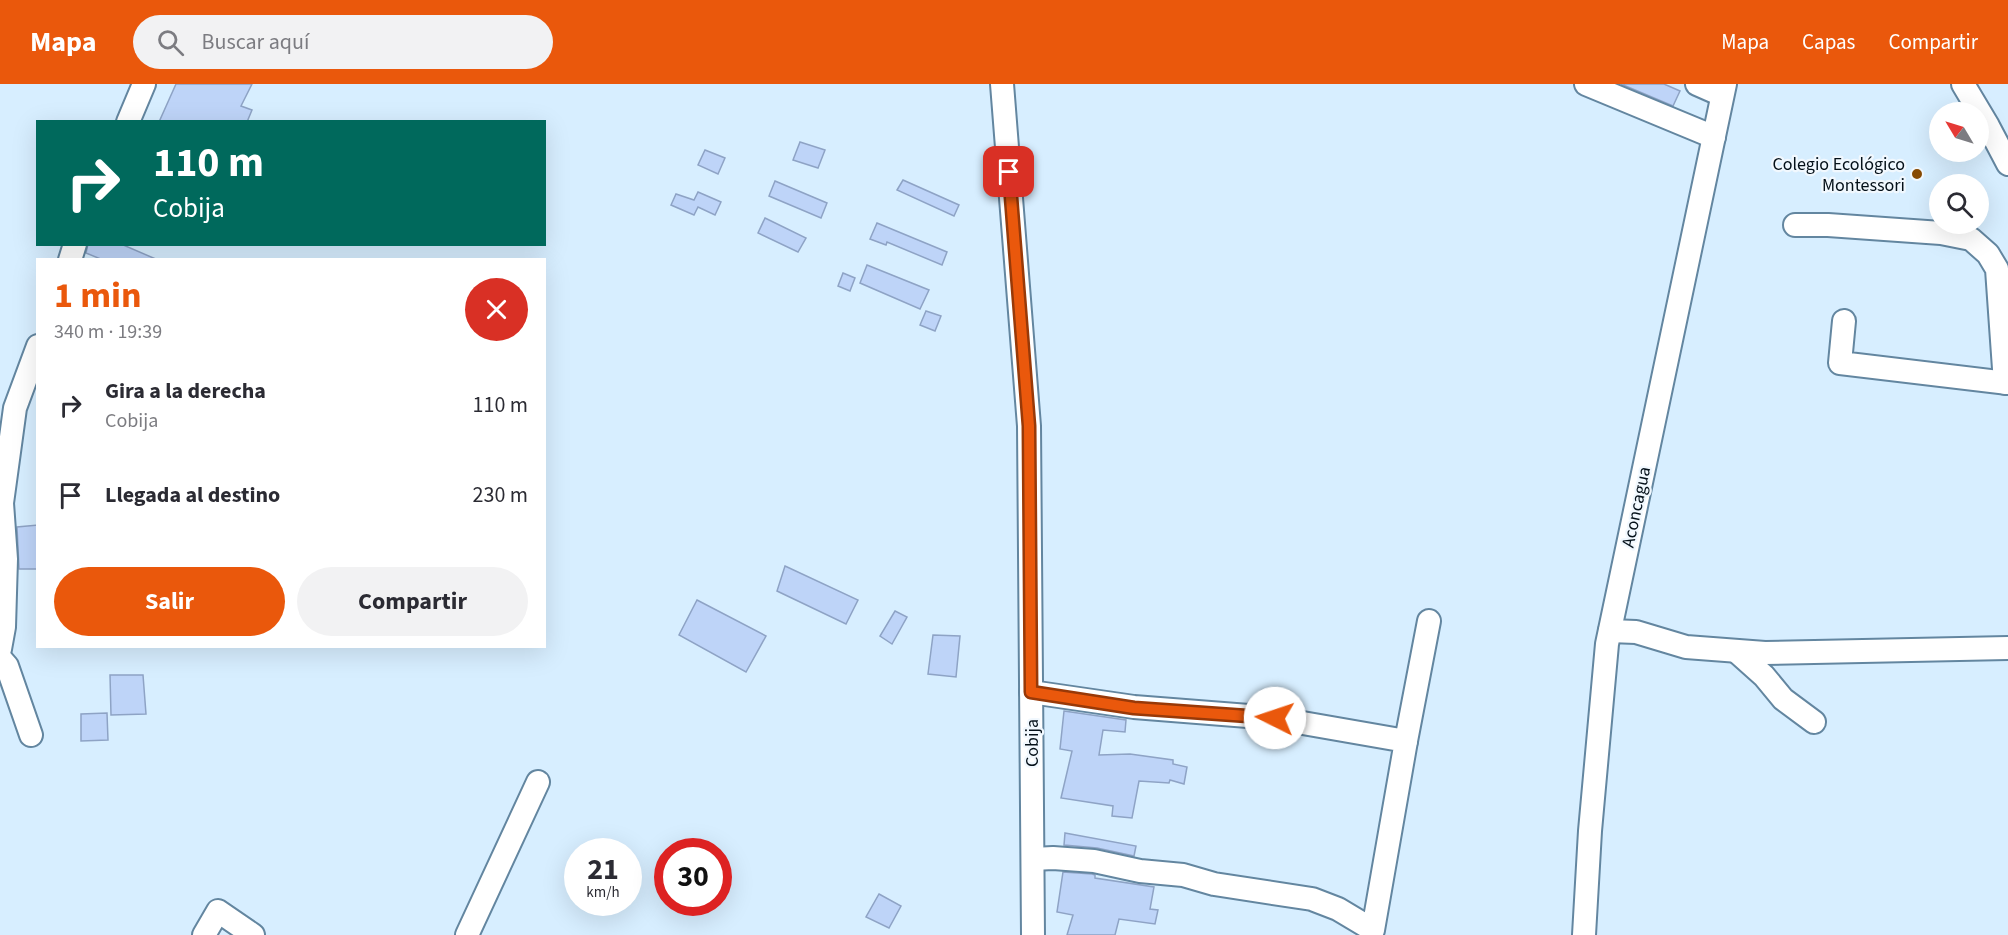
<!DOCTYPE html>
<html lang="es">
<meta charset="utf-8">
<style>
:root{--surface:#fff;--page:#f2f2f3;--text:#2b2b33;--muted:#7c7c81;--accent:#ea580c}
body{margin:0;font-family:"Source Sans 3",sans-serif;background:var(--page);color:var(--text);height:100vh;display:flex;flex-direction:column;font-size:22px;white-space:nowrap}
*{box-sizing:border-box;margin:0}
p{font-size:20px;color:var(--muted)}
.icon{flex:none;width:33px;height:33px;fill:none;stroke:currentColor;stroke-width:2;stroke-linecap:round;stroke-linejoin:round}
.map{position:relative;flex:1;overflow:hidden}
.sheet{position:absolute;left:36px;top:174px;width:510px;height:390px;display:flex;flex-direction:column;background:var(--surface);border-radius:0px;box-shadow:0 6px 24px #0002}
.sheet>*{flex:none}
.banner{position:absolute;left:36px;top:36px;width:510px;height:126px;border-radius:0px;box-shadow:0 6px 24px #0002;background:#00695c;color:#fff;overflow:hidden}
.needle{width:39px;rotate:308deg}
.controls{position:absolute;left:1929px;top:18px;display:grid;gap:12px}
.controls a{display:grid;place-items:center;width:60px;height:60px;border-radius:50%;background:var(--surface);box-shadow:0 6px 24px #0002;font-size:30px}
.speed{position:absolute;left:564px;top:754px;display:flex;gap:12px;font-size:30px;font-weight:700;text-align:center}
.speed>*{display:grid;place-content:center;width:78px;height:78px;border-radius:50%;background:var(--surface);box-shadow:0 6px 24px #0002;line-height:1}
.speed small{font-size:15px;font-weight:400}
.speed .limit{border:9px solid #d22;background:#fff;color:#111}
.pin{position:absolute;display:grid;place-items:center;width:51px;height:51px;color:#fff;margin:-26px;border-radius:12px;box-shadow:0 3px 9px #0006}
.me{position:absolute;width:66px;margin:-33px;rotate:274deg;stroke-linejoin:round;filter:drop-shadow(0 0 4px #0008)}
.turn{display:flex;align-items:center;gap:21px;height:126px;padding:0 18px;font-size:27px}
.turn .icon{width:78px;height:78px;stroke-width:2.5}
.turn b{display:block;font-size:42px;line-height:51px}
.round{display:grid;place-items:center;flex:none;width:63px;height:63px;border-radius:32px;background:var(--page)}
.summary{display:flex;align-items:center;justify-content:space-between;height:102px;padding:0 18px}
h1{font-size:36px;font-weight:700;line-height:45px;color:var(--accent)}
.primary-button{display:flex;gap:12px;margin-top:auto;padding:12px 18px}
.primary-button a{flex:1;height:69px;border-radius:36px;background:var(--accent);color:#fff;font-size:24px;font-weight:700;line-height:69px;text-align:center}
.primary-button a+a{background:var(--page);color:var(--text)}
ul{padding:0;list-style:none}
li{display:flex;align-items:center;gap:18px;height:90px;padding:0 18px}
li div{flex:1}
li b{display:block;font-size:22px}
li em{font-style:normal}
header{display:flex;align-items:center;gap:36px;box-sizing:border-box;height:84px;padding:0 30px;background:var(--accent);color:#fff}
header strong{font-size:28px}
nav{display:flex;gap:33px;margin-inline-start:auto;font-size:21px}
.search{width:420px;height:54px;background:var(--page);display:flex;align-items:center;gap:15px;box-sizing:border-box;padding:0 21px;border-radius:33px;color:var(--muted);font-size:22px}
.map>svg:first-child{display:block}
.building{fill:#bed4f8;stroke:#8ea3c5;stroke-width:1.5}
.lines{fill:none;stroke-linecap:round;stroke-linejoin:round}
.minor-casing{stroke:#6386a0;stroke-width:26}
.minor{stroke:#fff;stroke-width:22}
.route-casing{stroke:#983908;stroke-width:15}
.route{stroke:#ea580c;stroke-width:10}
.poi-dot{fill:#864a03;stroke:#f1f8fe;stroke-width:2}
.labels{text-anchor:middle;stroke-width:4.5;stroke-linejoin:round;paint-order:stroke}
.poi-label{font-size:18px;fill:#041019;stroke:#f1f8fe;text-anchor:end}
.street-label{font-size:18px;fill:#041019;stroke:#f1f8fe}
</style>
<header>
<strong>Mapa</strong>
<div class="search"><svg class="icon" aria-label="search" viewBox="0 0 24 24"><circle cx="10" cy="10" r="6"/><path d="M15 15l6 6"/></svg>Buscar aquí</div>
<nav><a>Mapa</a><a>Capas</a><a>Compartir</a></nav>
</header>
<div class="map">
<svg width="2008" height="851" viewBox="0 0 2008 851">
<rect width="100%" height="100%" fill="#d7eeff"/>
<g class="building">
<path d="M176,0H252L241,22L252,26L247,38H159Z"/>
<path d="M1621,0H1664L1680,7L1673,22Z"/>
<path d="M800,58L825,66L818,84L793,76Z"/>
<path d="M705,66L725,74L718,90L698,81Z"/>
<path d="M903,96L959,121L954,132L897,106Z"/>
<path d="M775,97L827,119L821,134L769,112Z"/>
<path d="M698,108L721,118L715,131L698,123L694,131L671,121L676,110L694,116Z"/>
<path d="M765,134L806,154L798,168L758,149Z"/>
<path d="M877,139L947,168L942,181L887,158L886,161L870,155Z"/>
<path d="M88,160H121L158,176H103L86,169Z"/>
<path d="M867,181L929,206L920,225L860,199Z"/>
<path d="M843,189L855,194L850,207L838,202Z"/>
<path d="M926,227L941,232L935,247L920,241Z"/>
<path d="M38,441V485H19L17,443Z"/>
<path d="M785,482L858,516L846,540L777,507Z"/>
<path d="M697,516L766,552L746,588L679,551Z"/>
<path d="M895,527L907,533L892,560L880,552Z"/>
<path d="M933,551L960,552L956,593L928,590Z"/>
<path d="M110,591H143L146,630L111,631Z"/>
<path d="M1064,627L1126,636L1125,648L1103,646L1099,671L1130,670L1173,676V680L1187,683L1184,700L1170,696L1169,699L1139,697L1132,734L1112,732L1113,722L1061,714L1072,667L1060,665Z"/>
<path d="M107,629L108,656L81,657V630Z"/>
<path d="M1065,749L1136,762L1134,772L1097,764L1064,761Z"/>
<path d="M1063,788L1092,790L1095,791V794L1154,803L1150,825L1158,826L1155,840L1119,835L1115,851H1067L1073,831L1057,828Z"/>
<path d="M879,810L901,822L889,844L866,833Z"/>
</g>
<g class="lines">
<defs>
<g id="minor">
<path d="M1002,0L1029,342L1033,851"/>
<path d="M1586,0L1714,53"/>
<path d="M1697,0L1722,11"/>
<path d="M1963,0L1988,42L2008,80"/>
<path d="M128,38L144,0"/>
<path d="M1795,141H1828L1941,149L1971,155L1988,170L1997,185L2005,299"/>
<path d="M70,176L75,160"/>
<path d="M1844,237L1840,279L2008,299"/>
<path d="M1610,547L1636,548L1686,563L1765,569L2008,564"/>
<path d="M0,565L4,543L6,475L2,419L15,324L38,262"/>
<path d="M1736,567L1764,592L1783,615L1814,638"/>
<path d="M0,574L7,582L31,651"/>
<path d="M1031,608L1134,623L1274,634L1406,657L1373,846L1338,825L1312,815L1214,800L1183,791L1140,787L1094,777L1053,774L1033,775"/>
<path d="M1406,657L1429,537"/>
<path d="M204,851L218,827L253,851"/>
<path d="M467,851L538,698"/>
<path d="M1584,851L1590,747L1607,560L1725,0"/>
</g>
</defs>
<use href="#minor" class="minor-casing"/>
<use href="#minor" class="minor"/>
</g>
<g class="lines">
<defs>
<path id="route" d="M1009,88L1029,342L1031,608L1134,624L1275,634"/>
</defs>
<use href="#route" class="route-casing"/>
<use href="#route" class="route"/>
</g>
<circle class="poi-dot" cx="1917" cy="90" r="6"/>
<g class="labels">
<g class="poi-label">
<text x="1905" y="86">Colegio Ecológico<tspan x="1905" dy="21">Montessori</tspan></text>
</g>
<g class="street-label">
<text transform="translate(1636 423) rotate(-78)" y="6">Aconcagua</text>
<text transform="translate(1032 659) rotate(-90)" y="6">Cobija</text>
</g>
</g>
</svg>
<div class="controls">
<a><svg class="needle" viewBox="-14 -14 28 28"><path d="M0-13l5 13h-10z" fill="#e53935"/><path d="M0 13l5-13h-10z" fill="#7c7c81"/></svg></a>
<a><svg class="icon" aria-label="search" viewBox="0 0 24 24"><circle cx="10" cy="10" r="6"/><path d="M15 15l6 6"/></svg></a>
</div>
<div class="speed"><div>21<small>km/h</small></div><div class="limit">30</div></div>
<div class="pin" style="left:1009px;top:88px;background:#d93025"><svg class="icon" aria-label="arrive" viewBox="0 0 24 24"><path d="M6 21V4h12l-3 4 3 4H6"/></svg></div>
<svg class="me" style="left:1275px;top:634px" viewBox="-20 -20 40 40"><circle r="19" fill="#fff"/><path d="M0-13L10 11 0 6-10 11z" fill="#ea580c"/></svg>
<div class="banner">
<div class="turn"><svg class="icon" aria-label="right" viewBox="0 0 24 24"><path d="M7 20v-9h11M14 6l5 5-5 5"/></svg><div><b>110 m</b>Cobija</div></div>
</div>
<section class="sheet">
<div class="summary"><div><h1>1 min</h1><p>340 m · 19:39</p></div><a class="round" style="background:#d93025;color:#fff"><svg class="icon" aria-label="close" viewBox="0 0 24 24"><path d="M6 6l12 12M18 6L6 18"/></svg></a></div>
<ul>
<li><svg class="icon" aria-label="right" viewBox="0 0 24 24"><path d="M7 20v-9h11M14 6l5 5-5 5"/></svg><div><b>Gira a la derecha</b><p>Cobija</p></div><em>110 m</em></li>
<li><svg class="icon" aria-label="arrive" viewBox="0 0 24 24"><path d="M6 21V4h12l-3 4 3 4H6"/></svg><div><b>Llegada al destino</b></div><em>230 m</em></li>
</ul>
<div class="primary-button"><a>Salir</a><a>Compartir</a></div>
</section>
</div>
